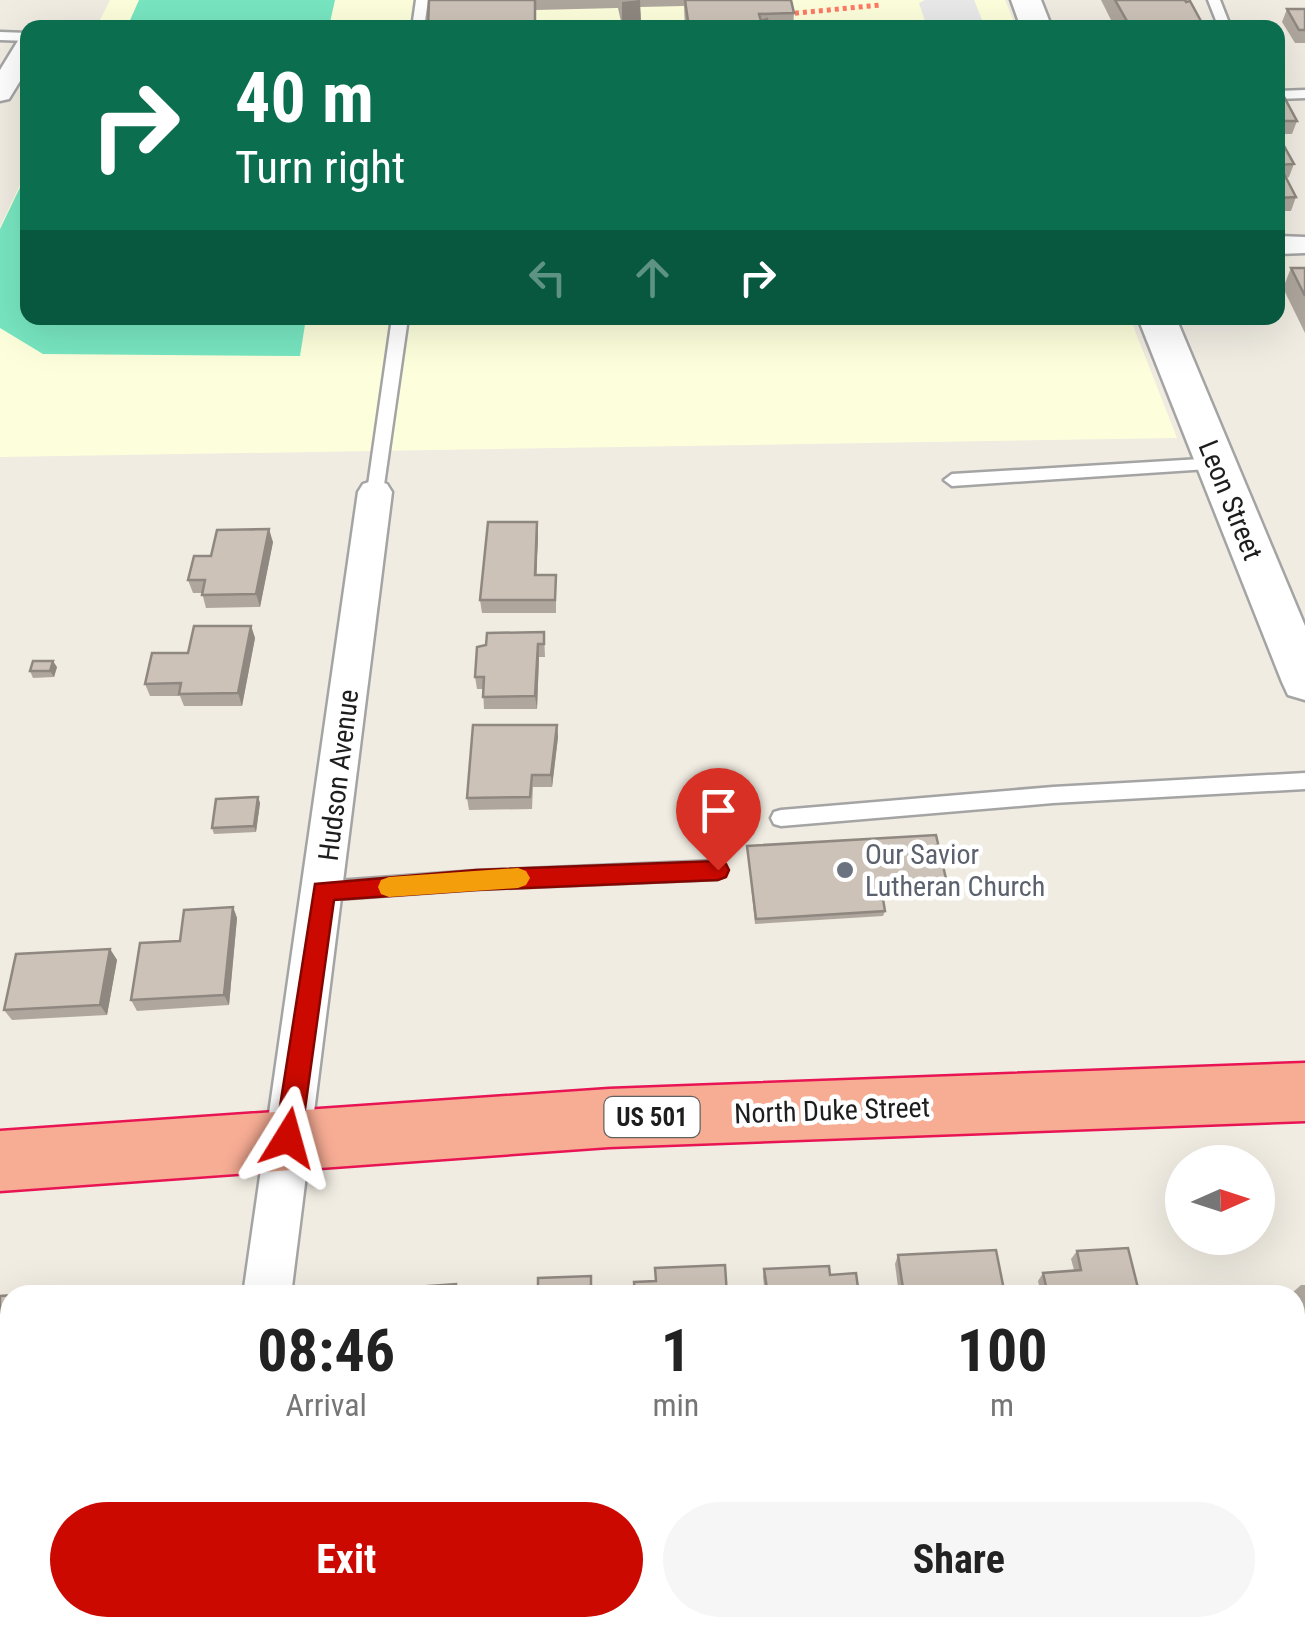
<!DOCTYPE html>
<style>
:root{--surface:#fff;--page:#f6f6f6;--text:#222;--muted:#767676;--accent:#cb0900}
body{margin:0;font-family:"Roboto Condensed",sans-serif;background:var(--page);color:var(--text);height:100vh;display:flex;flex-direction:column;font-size:38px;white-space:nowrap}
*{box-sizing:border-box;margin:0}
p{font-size:32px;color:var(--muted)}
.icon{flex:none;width:55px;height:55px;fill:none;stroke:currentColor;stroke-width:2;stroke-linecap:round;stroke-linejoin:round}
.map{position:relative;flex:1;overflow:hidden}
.drawer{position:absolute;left:0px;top:1285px;width:1305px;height:352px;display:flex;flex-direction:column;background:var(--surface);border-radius:30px 30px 0 0;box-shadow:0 10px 40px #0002}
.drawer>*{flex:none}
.top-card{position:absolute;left:20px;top:20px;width:1265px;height:305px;border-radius:20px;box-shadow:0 10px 40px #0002;background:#0b6e4f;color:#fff;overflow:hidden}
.needle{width:65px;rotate:87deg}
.buttons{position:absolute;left:1165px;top:1145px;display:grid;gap:20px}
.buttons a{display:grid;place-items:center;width:110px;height:110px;border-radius:50%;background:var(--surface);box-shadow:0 10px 40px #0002;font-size:50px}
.pin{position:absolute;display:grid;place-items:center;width:85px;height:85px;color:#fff;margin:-102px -42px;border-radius:50% 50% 50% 0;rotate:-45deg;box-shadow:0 0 10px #0007}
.pin .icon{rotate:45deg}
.me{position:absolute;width:110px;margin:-55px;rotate:8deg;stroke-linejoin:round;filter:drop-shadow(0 0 8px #0008)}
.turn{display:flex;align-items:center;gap:35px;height:210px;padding:0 50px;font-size:45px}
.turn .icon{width:130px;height:130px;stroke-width:2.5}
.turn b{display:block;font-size:70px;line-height:85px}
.lanes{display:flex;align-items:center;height:95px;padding:0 50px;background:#0003;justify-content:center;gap:50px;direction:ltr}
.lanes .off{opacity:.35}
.eta{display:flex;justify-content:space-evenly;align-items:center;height:170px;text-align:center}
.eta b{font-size:60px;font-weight:700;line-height:70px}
.cta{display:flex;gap:20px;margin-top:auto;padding:20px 50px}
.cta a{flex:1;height:115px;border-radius:60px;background:var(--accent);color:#fff;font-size:40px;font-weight:700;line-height:115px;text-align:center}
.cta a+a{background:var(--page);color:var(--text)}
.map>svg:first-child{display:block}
.education{fill:#fdffdc}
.pitch{fill:#78e6c1}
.parking{fill:#e9e9e9}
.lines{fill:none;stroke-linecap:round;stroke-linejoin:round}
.service-casing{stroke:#a4a4a4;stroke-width:5}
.minor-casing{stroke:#a4a4a4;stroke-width:5}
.tertiary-casing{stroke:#a4a4a4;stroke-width:5}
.trunk-casing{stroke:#e91453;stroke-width:5}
.path{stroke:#ff7a64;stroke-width:5;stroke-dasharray:4 4;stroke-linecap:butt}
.service{fill:#fff;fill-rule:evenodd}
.minor{fill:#fff;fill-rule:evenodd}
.tertiary{fill:#fff;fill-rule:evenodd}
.trunk{fill:#f7ac94;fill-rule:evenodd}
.wall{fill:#afa79e}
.shaded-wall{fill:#8f8881}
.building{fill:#ccc2b8;stroke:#8f8881;stroke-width:2.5}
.route{fill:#cb0900;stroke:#840600;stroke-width:2.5}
.slow{fill:#f59e0b}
.worship-dot{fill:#6b7280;stroke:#fff;stroke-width:4}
.labels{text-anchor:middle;stroke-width:9;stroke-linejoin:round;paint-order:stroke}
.shield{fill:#fff;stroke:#616161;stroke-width:2.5}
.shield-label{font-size:25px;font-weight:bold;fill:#1d1d1d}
.street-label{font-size:28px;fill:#1d1d1d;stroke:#fff}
.worship-label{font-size:28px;fill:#5b616d;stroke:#fff;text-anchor:start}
</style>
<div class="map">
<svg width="1305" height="1636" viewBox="0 0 1305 1636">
<rect width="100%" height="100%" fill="#f0ece2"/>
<g class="education">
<path d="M110,0H1005L1016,27L96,28Z"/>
<path d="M27,170L28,318H1130L1177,438L0,457V227Z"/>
</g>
<g class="pitch">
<path d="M139,0H335L329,27H127Z"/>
<path d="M27,173L28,318H306L300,356L43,354L0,328V229Z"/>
</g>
<path class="parking" d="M925,0H974L985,27H927L919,3Z"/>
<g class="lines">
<defs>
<g id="service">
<path d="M416,0H428L424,28H412Z"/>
<path d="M1208,0H1220L1231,28H1219Z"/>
<path d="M0,32L28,33V41L0,40Z"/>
<path d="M1305,90V98L1278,99V91Z"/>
<path d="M392,318H408L383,492L375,498L367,492Z"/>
<path d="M1217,458L1225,464L1223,468L952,486L944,480L952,474Z"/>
<path d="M1305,773V789L1053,803L781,826L774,824L771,818L774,812L781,810L1053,787Z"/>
<path d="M717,861L724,864L727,870L724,876L717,879L476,889L323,900L316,897L313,891L316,885L323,882L476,871Z"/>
</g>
<g id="minor">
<path d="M28,36V68L9,99L0,101V70L19,39Z"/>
<path d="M1278,236L1305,237V253L1278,254Z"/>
<path d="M375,480L387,484L392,492L291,1295H243L358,492L363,484Z"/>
<path d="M192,1628H248L247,1636H191Z"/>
</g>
<g id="tertiary">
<path d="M1011,0H1041L1052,28H1021Z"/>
<path d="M1138,318H1176L1305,626V700L1288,695L1282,682Z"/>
</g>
<path id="trunk" d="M1305,1063V1121L609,1147L0,1191V1131L609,1089Z"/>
</defs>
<use href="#service" class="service-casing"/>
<use href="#minor" class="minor-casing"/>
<use href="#tertiary" class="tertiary-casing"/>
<use href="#trunk" class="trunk-casing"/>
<path class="path" d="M787,14L880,5"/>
<use href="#service" class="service"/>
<use href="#minor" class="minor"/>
<use href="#tertiary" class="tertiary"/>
<use href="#trunk" class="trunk"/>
</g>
<g class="wall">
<path d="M429,0H791L794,13L793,28H685L684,6L640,7L641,24L622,26L618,8L536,10Z"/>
<path d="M1101,0H1185L1202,23L1201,28H1115Z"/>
<path d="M1287,9H1305V43H1295L1282,22Z"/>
<path d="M1278,95L1297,121L1292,134H1278Z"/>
<path d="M1278,137L1294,164L1289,177L1286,178L1296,197L1291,211H1278Z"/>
<path d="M1291,268H1305V333L1283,288Z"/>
<path d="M537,522L538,535L536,575H556V613H482L480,600Z"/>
<path d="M273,542L260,607L206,608L202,593H193L188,580L211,556Z"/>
<path d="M251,626L255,638L242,706H184L180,696H150L145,684L188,653Z"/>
<path d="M544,632L545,657H539L537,709H484L483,689H477L475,677Z"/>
<path d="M57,667L54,677L33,678L30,671Z"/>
<path d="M557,725L558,737L552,787H533L532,809L469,810L467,798Z"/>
<path d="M258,797L260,803L256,832L214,834L212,828Z"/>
<path d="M747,846L947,883L945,889L882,892L885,911L883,916L755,924Z"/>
<path d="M233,907L237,918L229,1005L137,1011L131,1000Z"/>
<path d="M110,949L117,960L107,1015L12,1020L4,1010Z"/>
<path d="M1077,1251L1138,1288L1132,1295H1041L1038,1281L1043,1273L1074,1270L1071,1259Z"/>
<path d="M898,1255L1005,1295H899L895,1264Z"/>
<path d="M764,1269L830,1275L859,1295H765L763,1277Z"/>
<path d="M1301,1285H1305V1336L1295,1303V1295H1292V1293Z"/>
<path d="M10,1295V1370L0,1371V1296Z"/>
</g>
<g class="shaded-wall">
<path d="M640,0L641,24L622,26V2Z"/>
<path d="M537,522L538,535L536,588L535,575Z"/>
<path d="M269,529L273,542L260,607L256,594Z"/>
<path d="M251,626L255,638L242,706L238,693Z"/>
<path d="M538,644L539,657L537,709L535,696Z"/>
<path d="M53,661L57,667L54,677L50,671Z"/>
<path d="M557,725L558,737L552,787L551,775Z"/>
<path d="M258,797L260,803L256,832L254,826Z"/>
<path d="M233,907L237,918L229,1005L224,995Z"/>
<path d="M110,949L117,960L107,1015L100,1005Z"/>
<path d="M3,1397L10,1402V1415L3,1457L0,1455V1412Z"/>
<path d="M21,1628H36L34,1636H19Z"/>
</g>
<g class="building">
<path d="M429,0H535V28H428Z"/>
<path d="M685,0H791L794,13L759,14L761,21L767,19L769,28H689Z"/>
<path d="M1115,0H1185L1186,2L1190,1L1202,23H1197L1200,28H1131Z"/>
<path d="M1287,9H1305V30H1299Z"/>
<path d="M1278,95H1283L1297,121H1278Z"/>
<path d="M1278,137H1279L1294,164L1278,165Z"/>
<path d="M1283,172L1296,197L1278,198V173Z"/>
<path d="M1291,268H1305V296Z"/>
<path d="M488,522H537L535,575H556L555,600H480Z"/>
<path d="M269,529L256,594L202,595L205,580H188L194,556H211L217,530Z"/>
<path d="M194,626H251L238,693L179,694L181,683L145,684L152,653H188Z"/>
<path d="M544,632V644H538L535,696L483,697L484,677H475L477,647L486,645L487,633Z"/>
<path d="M33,661H53L50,671H30Z"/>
<path d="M473,725H557L551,775H532L530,797L467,798Z"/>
<path d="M258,797L254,826L212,828L216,799Z"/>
<path d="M936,835L947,883L881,887L885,911L756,919L747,846Z"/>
<path d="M233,907L224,995L131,1000L140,943L180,941L184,910Z"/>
<path d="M110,949L100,1005L4,1010L16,954Z"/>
<path d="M1128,1248L1138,1288H1129L1131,1295H1048L1043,1273L1081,1270L1077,1251Z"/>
<path d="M996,1250L1005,1295H904L898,1255Z"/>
<path d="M725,1265L727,1295H635L634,1282L656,1281L655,1268Z"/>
<path d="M829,1266L830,1275L856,1273L859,1295H768L764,1269Z"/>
<path d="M591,1276V1295H507V1289L538,1287V1278Z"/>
<path d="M456,1284V1295H357L358,1291Z"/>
<path d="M127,1289L126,1295H66V1294Z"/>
<path d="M37,1293V1295H10V1363H0V1296Z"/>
<path d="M10,1592V1628H21L19,1636H0V1593Z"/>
<path d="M414,1628H478V1636H413Z"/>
<path d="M811,1628H892V1636H812Z"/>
</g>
<path class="route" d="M718,861L726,864L729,870L726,877L718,880L476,890L334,900L301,1138L298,1147L288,1151L279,1147L275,1138L315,884L476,870Z"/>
<path class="slow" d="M518,868L526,871L530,878L526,885L518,888L389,897L381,894L378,887L381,880L389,877Z"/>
<circle class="worship-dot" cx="845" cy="870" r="10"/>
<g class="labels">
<rect class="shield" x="604.5" y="1097" width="95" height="40" rx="8"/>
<g class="shield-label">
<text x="652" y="1126">US 501</text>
</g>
<g class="street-label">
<text transform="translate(1231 500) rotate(68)" y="10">Leon Street</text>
<text transform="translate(338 775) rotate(-83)" y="10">Hudson Avenue</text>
<text transform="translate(832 1110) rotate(-2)" y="10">North Duke Street</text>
</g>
<g class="worship-label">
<text x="865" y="864">Our Savior<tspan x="865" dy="32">Lutheran Church</tspan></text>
</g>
</g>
</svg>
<div class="buttons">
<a><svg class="needle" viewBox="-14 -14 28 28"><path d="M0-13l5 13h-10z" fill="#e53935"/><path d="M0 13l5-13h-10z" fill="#767676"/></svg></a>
</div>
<div class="pin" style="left:718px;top:870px;background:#d93025"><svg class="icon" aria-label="arrive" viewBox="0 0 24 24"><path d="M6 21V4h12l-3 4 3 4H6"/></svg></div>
<svg class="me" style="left:288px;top:1138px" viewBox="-20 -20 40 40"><path d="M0-17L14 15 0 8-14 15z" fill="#cb0900" stroke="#fff" stroke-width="4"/></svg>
<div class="top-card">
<div class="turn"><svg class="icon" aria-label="right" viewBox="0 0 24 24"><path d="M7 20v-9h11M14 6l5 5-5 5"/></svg><div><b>40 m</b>Turn right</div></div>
<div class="lanes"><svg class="icon off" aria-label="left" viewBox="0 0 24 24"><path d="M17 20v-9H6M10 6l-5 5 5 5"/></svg><svg class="icon off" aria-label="ahead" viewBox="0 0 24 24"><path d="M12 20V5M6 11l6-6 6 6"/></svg><svg class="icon" aria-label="right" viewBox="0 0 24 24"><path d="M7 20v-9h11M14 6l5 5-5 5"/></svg></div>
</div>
<section class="drawer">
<div class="eta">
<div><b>08:46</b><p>Arrival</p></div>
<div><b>1</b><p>min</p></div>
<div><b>100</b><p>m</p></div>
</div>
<div class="cta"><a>Exit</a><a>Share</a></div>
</section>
</div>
